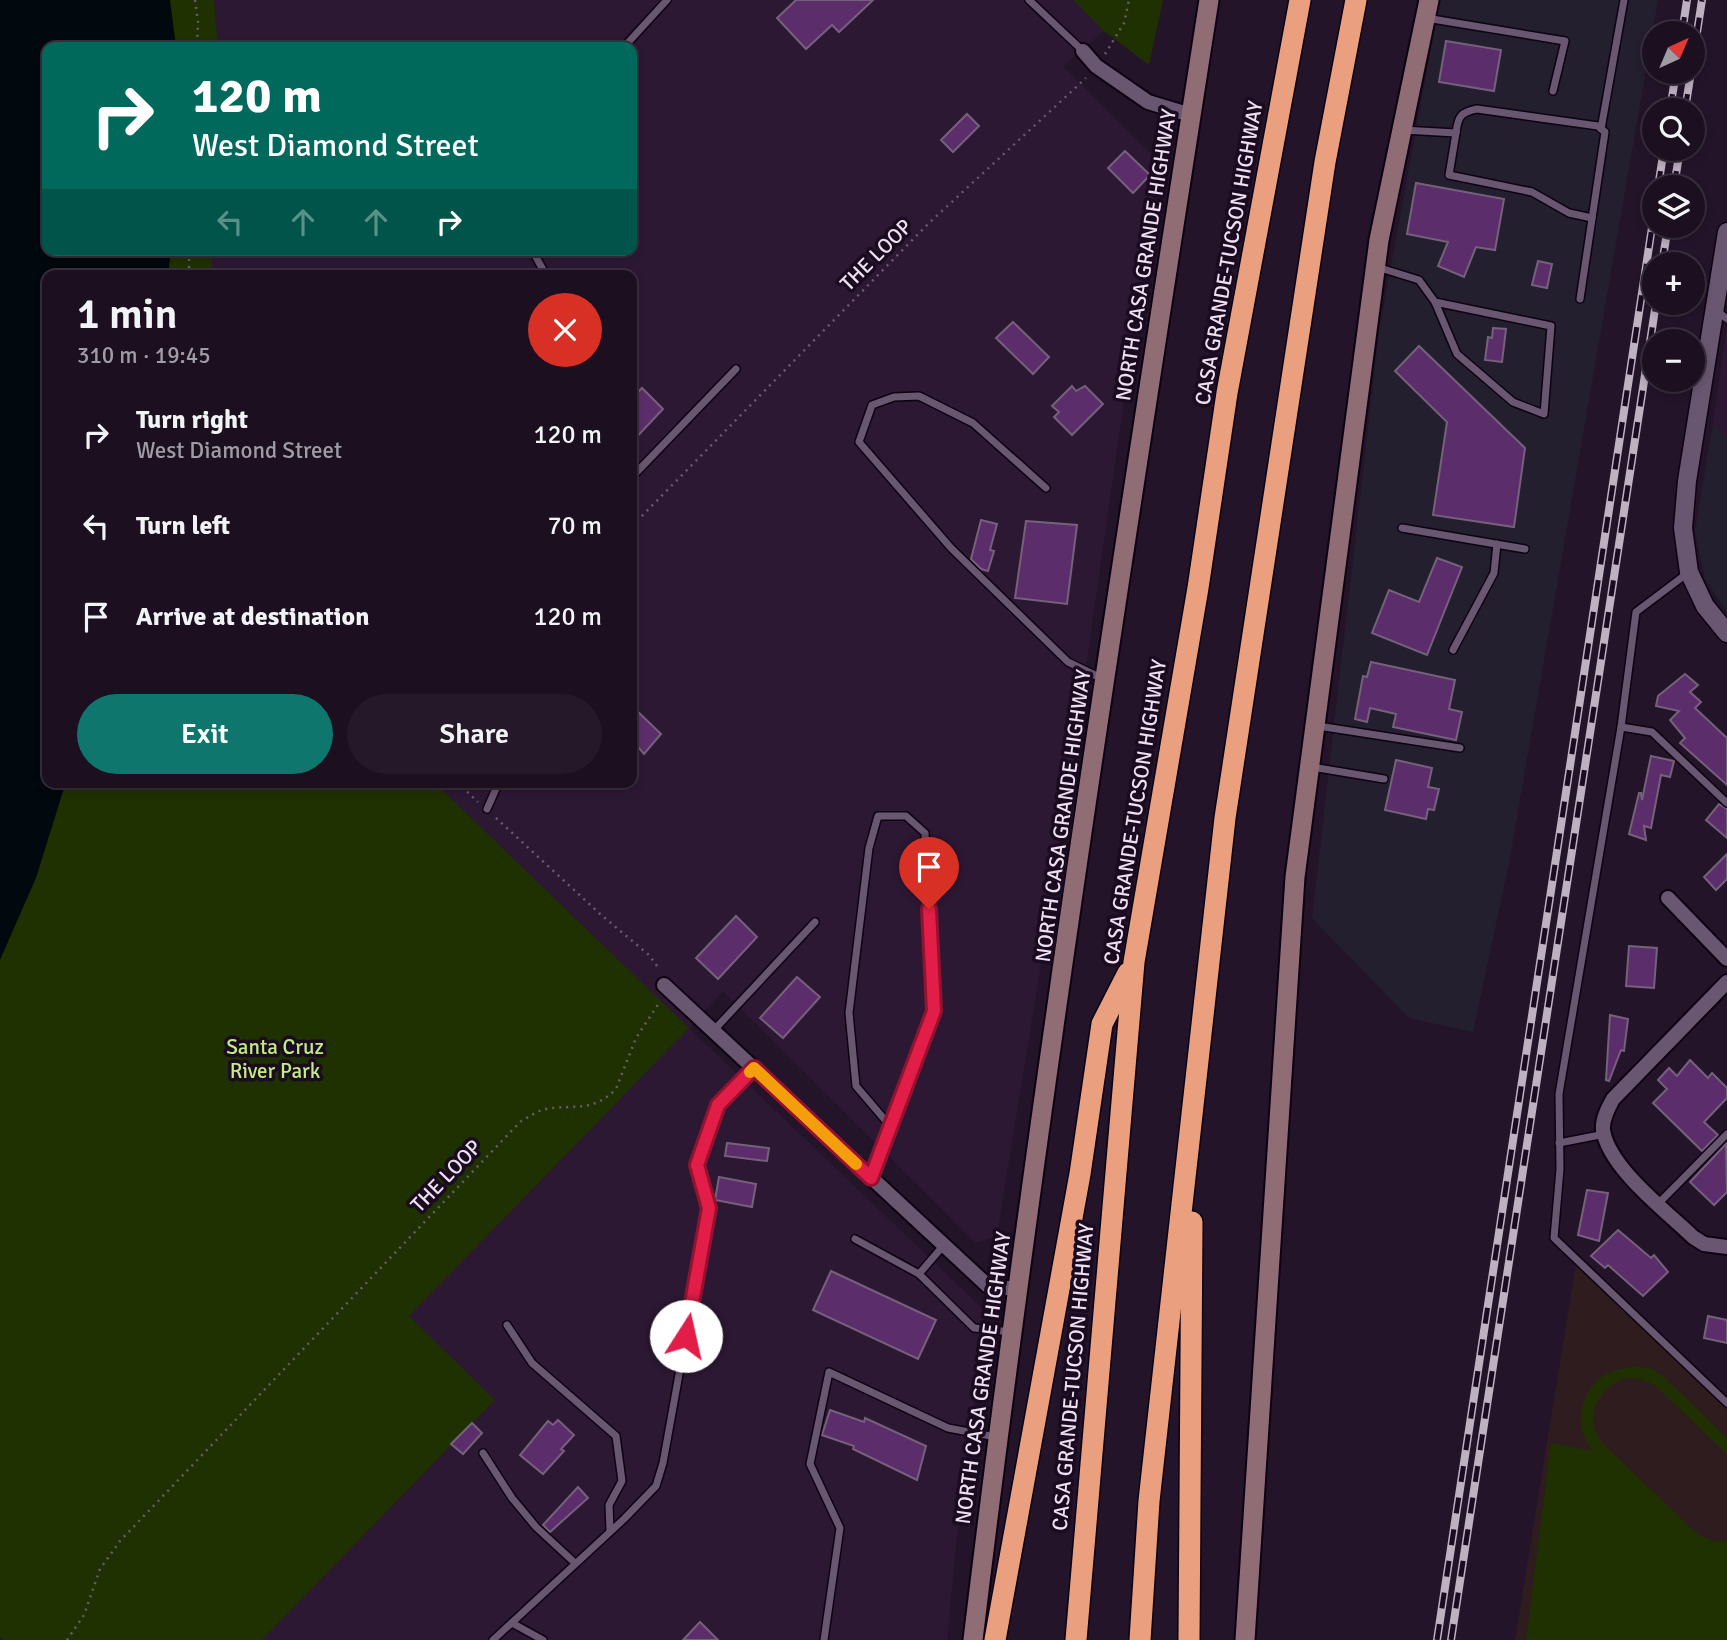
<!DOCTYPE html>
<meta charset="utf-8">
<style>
:root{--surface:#1b0f20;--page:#241829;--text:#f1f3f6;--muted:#a09ca5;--line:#392f3e;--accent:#0f766e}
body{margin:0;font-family:Signika,sans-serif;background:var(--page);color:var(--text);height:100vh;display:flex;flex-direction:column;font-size:26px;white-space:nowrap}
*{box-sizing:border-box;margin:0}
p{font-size:23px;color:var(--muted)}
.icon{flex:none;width:38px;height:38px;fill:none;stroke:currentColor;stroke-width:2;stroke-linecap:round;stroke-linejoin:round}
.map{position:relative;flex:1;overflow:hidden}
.side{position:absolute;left:42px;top:270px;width:595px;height:518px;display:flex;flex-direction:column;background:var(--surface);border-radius:14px;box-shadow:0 4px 10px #0003,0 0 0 2px var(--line)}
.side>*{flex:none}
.hud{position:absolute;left:42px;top:42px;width:595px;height:214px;border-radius:14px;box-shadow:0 4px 10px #0003,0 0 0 2px var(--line);background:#00695c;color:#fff;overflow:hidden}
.needle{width:46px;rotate:44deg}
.buttons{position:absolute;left:1642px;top:21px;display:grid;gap:14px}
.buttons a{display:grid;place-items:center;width:63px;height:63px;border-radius:50%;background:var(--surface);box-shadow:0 4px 10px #0003,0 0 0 2px var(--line);font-size:35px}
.pin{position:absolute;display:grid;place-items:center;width:60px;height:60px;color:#fff;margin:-72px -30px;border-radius:50% 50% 50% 0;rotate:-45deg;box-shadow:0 0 7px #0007}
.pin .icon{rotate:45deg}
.me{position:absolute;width:77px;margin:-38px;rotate:10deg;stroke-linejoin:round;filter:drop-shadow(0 0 5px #0008)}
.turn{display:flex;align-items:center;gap:24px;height:147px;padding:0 35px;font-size:32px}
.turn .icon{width:91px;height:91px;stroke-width:2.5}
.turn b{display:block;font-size:49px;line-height:60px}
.lanes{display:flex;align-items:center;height:66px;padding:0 35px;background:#0003;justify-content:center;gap:35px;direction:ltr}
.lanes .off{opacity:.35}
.round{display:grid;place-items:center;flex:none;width:74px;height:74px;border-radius:37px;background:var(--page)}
.overview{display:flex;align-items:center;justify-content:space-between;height:119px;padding:0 35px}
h1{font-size:42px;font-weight:600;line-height:52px}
.button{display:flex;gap:14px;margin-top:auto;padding:14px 35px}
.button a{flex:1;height:80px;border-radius:42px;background:var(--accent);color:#fff;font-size:28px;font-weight:600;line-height:80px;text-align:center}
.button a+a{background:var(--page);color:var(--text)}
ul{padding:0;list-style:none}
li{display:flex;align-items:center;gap:21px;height:91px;padding:0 35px}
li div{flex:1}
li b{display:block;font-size:26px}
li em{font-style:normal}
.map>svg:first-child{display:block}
.commercial{fill:#241f2f}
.built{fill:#2d1834}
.education{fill:#2f1c1e}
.green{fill:#203101}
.water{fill:#01080e}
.building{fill:#5c2d6b;stroke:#75617b;stroke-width:2}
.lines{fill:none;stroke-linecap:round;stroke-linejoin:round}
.service-casing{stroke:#0d0212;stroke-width:10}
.minor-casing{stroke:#0d0212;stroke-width:18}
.tertiary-casing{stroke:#0d0212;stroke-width:21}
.secondary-casing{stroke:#0d0212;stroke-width:23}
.motorway-casing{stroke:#0d0212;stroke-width:24}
.path{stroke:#695b6f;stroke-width:2.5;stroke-dasharray:2 5;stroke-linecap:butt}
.service{stroke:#695670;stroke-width:7}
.minor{stroke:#695670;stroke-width:14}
.tertiary{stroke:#695670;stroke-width:18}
.secondary{stroke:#906c74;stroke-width:19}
.motorway{stroke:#eaa07e;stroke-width:21}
.rail-casing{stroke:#beb1c2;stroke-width:8}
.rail{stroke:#1b0b20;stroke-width:5;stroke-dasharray:16;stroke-linecap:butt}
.route-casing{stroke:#92132f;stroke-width:18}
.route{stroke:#e11d48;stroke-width:12}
.slow{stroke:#f59e0b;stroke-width:12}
.labels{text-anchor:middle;stroke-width:7;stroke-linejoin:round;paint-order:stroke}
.street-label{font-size:21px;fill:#ede1f1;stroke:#1b0b20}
.park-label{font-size:21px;fill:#c1ec81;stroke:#1b0b20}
</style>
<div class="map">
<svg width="1727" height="1640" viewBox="0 0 1727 1640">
<rect width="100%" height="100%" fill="#24142a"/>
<g class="commercial">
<path d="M1440,0H1658L1509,863L1473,1032L1409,1018L1312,918L1379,331Z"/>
<path d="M1713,423L1727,437V612L1705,579L1695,531Z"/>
</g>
<g class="built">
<path d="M214,0H1073L1104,31L1063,66L1158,161L1063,827L997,1235L976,1243L723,991L689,1028L985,1311L957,1535L947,1640H262L495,1400L408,1316L688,1028L434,782H632V275H212V250H632V47H218Z"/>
<path d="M1727,327V437L1713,423Z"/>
</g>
<path class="education" d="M1576,1264L1727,1410V1640H1515Z"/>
<g class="green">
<path d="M0,0H214L218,47H47V250H212V275H47V782H434L689,1028L409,1316L495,1400L262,1640H3L0,1637Z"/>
<path d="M1073,0H1163L1149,65L1104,31Z"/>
<path d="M1636,1366L1652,1369L1664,1377L1727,1438V1454L1656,1386C1646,1381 1635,1376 1623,1379C1604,1385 1589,1407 1594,1428C1596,1433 1600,1439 1602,1443L1697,1534L1713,1541H1727V1640H1526L1551,1443L1592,1451C1590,1446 1586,1441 1584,1436C1575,1416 1586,1388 1603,1376C1613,1370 1625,1368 1636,1366Z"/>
</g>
<path class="water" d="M0,0H170L176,47H47V250H171L168,275H47V782H66L36,878L0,960Z"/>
<g class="building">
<path d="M796,0H873L839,32L832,25L806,49L777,18Z"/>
<path d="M1446,41L1501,50L1494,91L1439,82Z"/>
<path d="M967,114L979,126L953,152L941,140Z"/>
<path d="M1125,151L1150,175L1133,193L1108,168Z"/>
<path d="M1416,183L1504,199L1495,250L1476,247L1464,277L1438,266L1448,242L1407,234Z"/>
<path d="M1538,261L1552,264L1547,288L1532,285Z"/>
<path d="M1013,322L1049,357L1033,374L996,338Z"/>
<path d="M1493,328L1506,329L1502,362L1485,360L1488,337L1492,338Z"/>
<path d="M1419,346L1525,448L1514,527L1433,515L1447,422L1395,371Z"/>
<path d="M1072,386L1076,391L1085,386L1103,404L1072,435L1054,417L1059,412L1052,406Z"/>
<path d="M642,388L663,409L632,442V398Z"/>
<path d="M981,520L997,524L990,550L994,551L988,571L981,569L971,559Z"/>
<path d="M1026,521L1077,525L1067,604L1015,598Z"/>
<path d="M1437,558L1462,567L1427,655L1372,633L1389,590L1419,602Z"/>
<path d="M1371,662L1455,680L1449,709L1462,712L1456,740L1393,727L1396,714L1370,708L1367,722L1355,719L1363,676L1367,677Z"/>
<path d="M1685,674L1698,685L1690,692L1701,702L1695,708L1727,738V785L1680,743L1685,738L1670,720L1679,711L1656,706L1658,696Z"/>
<path d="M632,706L661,734L644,754L632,740Z"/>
<path d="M1651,756L1674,761L1670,777L1661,775L1651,828L1644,826L1646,840L1629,834L1639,793H1641L1642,800Z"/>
<path d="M1396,760L1432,768L1428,787L1439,789L1434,810L1428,809L1426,819L1385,810Z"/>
<path d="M1719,804L1727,809V838L1706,820Z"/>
<path d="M1727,854V879L1716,890L1704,877Z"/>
<path d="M736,916L757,937L718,979L696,958Z"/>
<path d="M1629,946L1657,948L1654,988L1626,986Z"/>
<path d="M797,977L820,997L783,1038L760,1018Z"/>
<path d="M1610,1015L1628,1019L1624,1051L1621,1050L1609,1081L1606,1080Z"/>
<path d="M1690,1060L1708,1078L1712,1073L1727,1088V1098L1704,1122L1718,1135L1702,1151L1653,1103L1667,1089L1658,1080L1669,1068L1677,1076Z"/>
<path d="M727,1143L769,1148L767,1161L725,1156Z"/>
<path d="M1726,1144L1727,1192L1714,1205L1690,1182Z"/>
<path d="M719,1177L756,1184L752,1207L715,1200Z"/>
<path d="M1587,1190L1608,1193L1599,1241L1578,1235Z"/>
<path d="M1618,1230L1651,1258L1654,1255L1668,1272L1643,1296L1608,1265L1605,1268L1591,1256Z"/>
<path d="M831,1271L936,1320L918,1359L813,1310Z"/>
<path d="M1708,1316L1727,1320V1343L1704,1338Z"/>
<path d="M830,1410L864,1422L865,1418L926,1446L917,1480L853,1449L854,1446L822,1435Z"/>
<path d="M558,1420L574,1435L561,1449L564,1451L543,1474L520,1455L548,1421L553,1425Z"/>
<path d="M472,1423L482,1433L463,1454L451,1444Z"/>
<path d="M578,1487L588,1498L550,1532L543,1525Z"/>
<path d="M700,1622L718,1640H683Z"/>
</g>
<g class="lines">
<defs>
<g id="service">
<path d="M1029,0L1083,51"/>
<path d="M1426,18L1565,41L1553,91"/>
<path d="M624,47L667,0"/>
<path d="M1601,129L1624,0"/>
<path d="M1403,130L1456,133C1458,116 1461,112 1477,109L1598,126L1605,132L1580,299"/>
<path d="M1456,133L1449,175L1532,192L1569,213L1592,218"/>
<path d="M532,250L546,275"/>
<path d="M1377,267L1419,280L1435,302L1457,354L1513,402L1544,414L1551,326L1435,302"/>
<path d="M1715,309L1727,319"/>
<path d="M632,477L736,369"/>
<path d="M1046,488L973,423L919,396L894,397L872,405L859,442L951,548L1068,662L1101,678"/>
<path d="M1402,528L1525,549"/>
<path d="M1689,572L1636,612L1621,727L1559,1094L1560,1169L1554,1238L1727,1403"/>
<path d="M1453,650L1494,573L1497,544"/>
<path d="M1318,726L1460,748"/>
<path d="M1621,727L1652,732L1727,803"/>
<path d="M1312,767L1384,779"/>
<path d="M487,809L499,782"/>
<path d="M714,1030L815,922"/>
<path d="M1559,1143L1605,1134"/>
<path d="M871,1177L934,1011L925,833L906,816H878L869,848L849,1013L856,1086L891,1127"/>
<path d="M1658,1204L1727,1134"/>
<path d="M855,1239L919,1274L974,1328L1011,1332"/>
<path d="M919,1274L943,1246"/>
<path d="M507,1325L532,1363L616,1436L622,1481L609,1505L610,1530"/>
<path d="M483,1453L512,1498L536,1527L575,1563"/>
<path d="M512,1623L543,1640"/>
<path d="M493,1640L624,1519L656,1486L663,1463L709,1208L697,1165L718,1105L754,1068"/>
<path d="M824,1640L840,1528L810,1464L829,1372L948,1428L996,1437"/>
</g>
<g id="minor">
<path d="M1083,51L1096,66L1148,102L1191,115"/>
<path d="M1668,898L1727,959"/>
<path d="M1727,982L1613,1099C1608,1108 1602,1119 1603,1130C1609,1168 1666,1211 1693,1237L1704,1244L1727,1247"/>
<path d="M664,985L988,1286L1017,1289"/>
</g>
<path id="tertiary" d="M1727,232L1687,481L1683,528L1689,572L1705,606L1727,633"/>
<g id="secondary">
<path d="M973,1640C1039,1092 1124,546 1209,0"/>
<path d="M1245,1640L1295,877L1379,240L1429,0"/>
</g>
<g id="motorway">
<path d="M995,1640L1080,1174L1102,1024L1128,973"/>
<path d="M1076,1640L1134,962L1198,588L1227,393L1300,0"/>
<path d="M1140,1640L1149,1501L1225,818L1325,162L1356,0"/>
<path d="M1189,1640L1192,1222"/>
</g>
</defs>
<use href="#service" class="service-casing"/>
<use href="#minor" class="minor-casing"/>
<use href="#tertiary" class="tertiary-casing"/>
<use href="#secondary" class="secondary-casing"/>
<use href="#motorway" class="motorway-casing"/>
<g class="path">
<path d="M195,0L198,22L197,47"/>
<path d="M1105,54L1124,23L1129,0"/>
<path d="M189,275V250"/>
<path d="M632,526L929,223L1086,78"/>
<path d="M457,782L478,802"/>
<path d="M496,818L599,913L649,955L660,970"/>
<path d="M67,1640L84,1615L100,1569L120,1541L520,1122C528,1117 537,1111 546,1109C575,1104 592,1113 616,1089L636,1038L659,1003"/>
</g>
<use href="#service" class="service"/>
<use href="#minor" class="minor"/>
<use href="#tertiary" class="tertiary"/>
<use href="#secondary" class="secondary"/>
<use href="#motorway" class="motorway"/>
<defs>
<g id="rail">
<path d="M1682,33L1687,0"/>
<path d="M1692,65L1702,0"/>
<path d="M1670,110L1676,72"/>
<path d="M1685,110L1691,72"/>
<path d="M1658,187L1664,149"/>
<path d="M1674,187L1680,149"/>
<path d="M1662,264L1668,226"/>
<path d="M1437,1640L1654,214"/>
<path d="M1451,1640L1656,303"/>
</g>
</defs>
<use href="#rail" class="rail-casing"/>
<use href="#rail" class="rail"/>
</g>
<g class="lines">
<defs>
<path id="route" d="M686,1336L709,1208L697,1165L718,1105L754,1068L871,1178L934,1011L929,909"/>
</defs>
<use href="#route" class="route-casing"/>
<use href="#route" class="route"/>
<path class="slow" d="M750,1072L754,1068L856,1164"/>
</g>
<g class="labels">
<g class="street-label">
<text transform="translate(1229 253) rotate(-80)" y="7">CASA GRANDE-TUCSON HIGHWAY</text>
<text transform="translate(876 255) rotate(-45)" y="7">THE LOOP</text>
<text transform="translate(1146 255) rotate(-81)" y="7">NORTH CASA GRANDE HIGHWAY</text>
<text transform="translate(1135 812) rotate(-81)" y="7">CASA GRANDE-TUCSON HIGHWAY</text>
<text transform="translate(1063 816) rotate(-82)" y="7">NORTH CASA GRANDE HIGHWAY</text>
<text transform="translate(446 1176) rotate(-46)" y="7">THE LOOP</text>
<text transform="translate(1073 1377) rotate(-85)" y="7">CASA GRANDE-TUCSON HIGHWAY</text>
<text transform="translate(983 1378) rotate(-82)" y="7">NORTH CASA GRANDE HIGHWAY</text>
</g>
<g class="park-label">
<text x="275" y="1054">Santa Cruz<tspan x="275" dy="24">River Park</tspan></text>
</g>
</g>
</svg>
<div class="buttons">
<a><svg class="needle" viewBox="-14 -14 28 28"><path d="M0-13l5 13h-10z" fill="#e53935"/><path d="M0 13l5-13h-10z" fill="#a09ca5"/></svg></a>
<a><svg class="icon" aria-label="search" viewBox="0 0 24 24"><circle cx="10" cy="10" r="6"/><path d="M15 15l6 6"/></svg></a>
<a><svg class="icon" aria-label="layers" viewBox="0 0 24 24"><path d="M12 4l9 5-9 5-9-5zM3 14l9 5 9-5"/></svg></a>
<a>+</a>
<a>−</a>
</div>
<div class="pin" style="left:929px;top:909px;background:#d93025"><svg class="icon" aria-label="arrive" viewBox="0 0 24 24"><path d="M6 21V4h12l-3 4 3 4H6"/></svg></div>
<svg class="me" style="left:686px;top:1336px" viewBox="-20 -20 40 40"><circle r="19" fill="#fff"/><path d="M0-13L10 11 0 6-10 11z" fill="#e11d48"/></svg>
<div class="hud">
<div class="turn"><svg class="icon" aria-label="right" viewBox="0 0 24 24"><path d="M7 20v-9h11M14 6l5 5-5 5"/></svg><div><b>120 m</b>West Diamond Street</div></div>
<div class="lanes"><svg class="icon off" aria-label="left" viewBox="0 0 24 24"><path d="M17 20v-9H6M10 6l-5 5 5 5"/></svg><svg class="icon off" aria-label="ahead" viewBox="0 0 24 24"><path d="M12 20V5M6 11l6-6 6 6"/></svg><svg class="icon off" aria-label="ahead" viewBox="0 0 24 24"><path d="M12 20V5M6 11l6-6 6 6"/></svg><svg class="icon" aria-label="right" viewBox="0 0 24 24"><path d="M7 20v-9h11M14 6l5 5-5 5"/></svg></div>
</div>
<section class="side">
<div class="overview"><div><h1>1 min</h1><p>310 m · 19:45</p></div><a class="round" style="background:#d93025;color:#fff"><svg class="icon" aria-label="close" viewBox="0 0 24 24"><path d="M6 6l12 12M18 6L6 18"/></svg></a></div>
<ul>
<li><svg class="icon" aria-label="right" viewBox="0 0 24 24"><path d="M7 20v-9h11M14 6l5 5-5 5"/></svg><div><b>Turn right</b><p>West Diamond Street</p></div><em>120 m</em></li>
<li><svg class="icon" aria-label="left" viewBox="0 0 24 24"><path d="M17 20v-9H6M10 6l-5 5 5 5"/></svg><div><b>Turn left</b></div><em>70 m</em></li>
<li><svg class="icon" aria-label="arrive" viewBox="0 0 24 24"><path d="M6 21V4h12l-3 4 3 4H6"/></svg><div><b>Arrive at destination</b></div><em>120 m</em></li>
</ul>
<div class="button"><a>Exit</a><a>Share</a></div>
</section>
</div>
